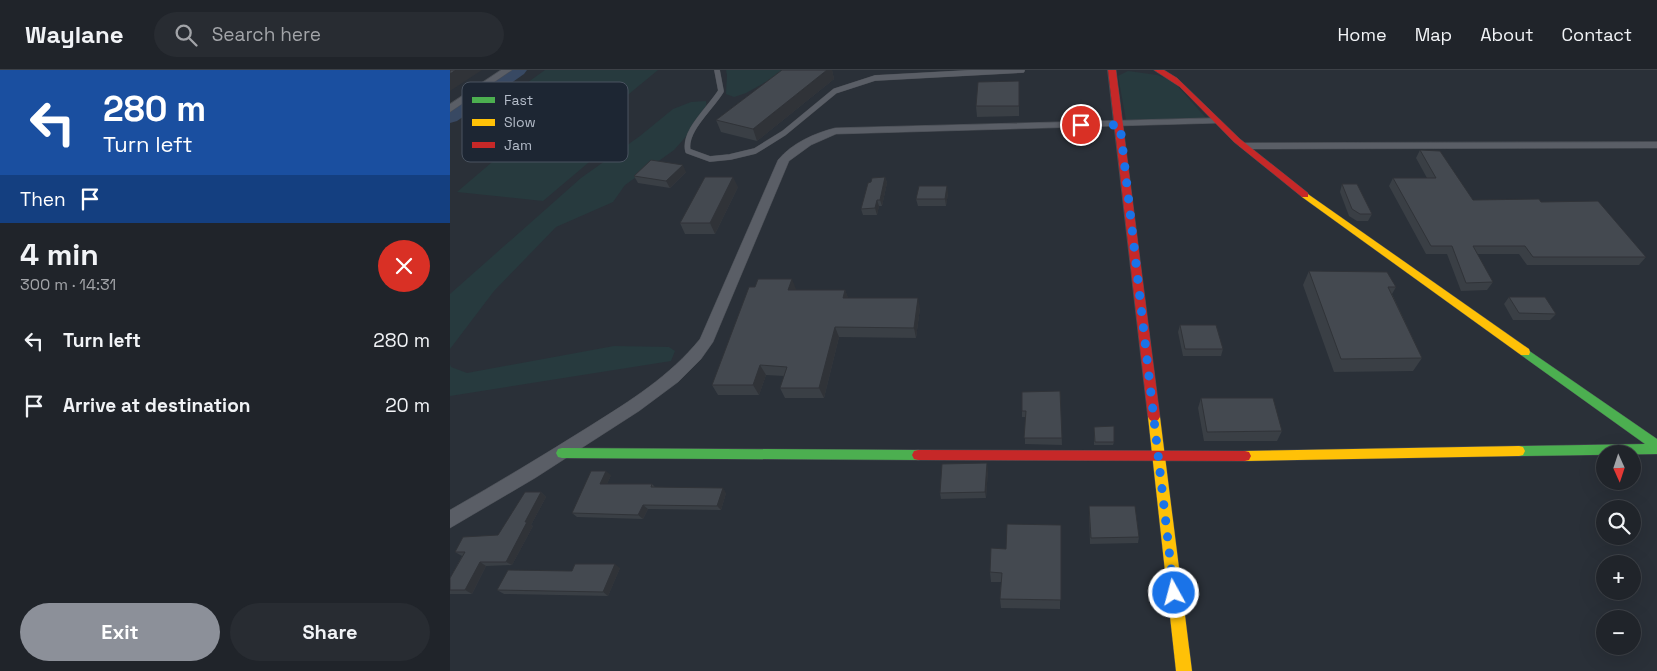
<!DOCTYPE html>
<meta charset="utf-8">
<style>
:root{--surface:#20242a;--page:#282c32;--text:#f1f3f6;--muted:#a2a4a8;--line:#3d4147;--accent:#8c9099}
body{margin:0;font-family:"Space Grotesk",sans-serif;background:var(--page);color:var(--text);height:100vh;display:flex;flex-direction:column;font-size:19px;white-space:nowrap}
*{box-sizing:border-box;margin:0}
p{font-size:16px;color:var(--muted)}
.icon{flex:none;width:28px;height:28px;fill:none;stroke:currentColor;stroke-width:2;stroke-linecap:round;stroke-linejoin:round}
.map{position:relative;flex:1;overflow:hidden}
.sheet{display:flex;flex-direction:column;background:var(--surface);width:450px}
.sheet>*{flex:none}
.hud{background:#1a4fa0;color:#fff;overflow:hidden}
.needle{width:32px;rotate:177deg}
.tools{position:absolute;left:1146px;top:375px;display:grid;gap:10px}
.tools a{display:grid;place-items:center;width:45px;height:45px;border-radius:50%;background:var(--surface);box-shadow:0 5px 20px #0002,0 0 0 1px var(--line);font-size:25px}
.pin{position:absolute;display:grid;place-items:center;width:42px;height:42px;color:#fff;margin:-21px;border:2px solid #fff;border-radius:50%;box-shadow:0 1px 5px #0007}
.me{position:absolute;width:55px;margin:-28px;rotate:353deg;stroke-linejoin:round;filter:drop-shadow(0 0 4px #0008)}
.turn{display:flex;align-items:center;gap:18px;height:105px;padding:0 20px;font-size:22px}
.turn .icon{width:65px;height:65px;stroke-width:2.5}
.turn b{display:block;font-size:35px;line-height:42px}
.then{display:flex;align-items:center;height:48px;padding:0 20px;background:#0003;gap:10px;font-size:19px}
.round{display:grid;place-items:center;flex:none;width:52px;height:52px;border-radius:26px;background:var(--page)}
.headline{display:flex;align-items:center;justify-content:space-between;height:85px;padding:0 20px}
h1{font-size:30px;font-weight:700;line-height:38px}
.cta{display:flex;gap:10px;margin-top:auto;padding:10px 20px}
.cta a{flex:1;height:58px;border-radius:30px;background:var(--accent);color:#fff;font-size:20px;font-weight:700;line-height:58px;text-align:center}
.cta a+a{background:var(--page);color:var(--text)}
ul{padding:0;list-style:none}
li{display:flex;align-items:center;gap:15px;height:65px;padding:0 20px}
li div{flex:1}
li b{display:block;font-size:19px}
li em{font-style:normal}
header{display:flex;align-items:center;gap:30px;box-sizing:border-box;height:70px;padding:0 25px;background:var(--surface);border-bottom:1px solid var(--line)}
header strong{font-size:24px}
nav{display:flex;gap:28px;margin-inline-start:auto;font-size:18px}
.search{width:350px;height:45px;background:var(--page);display:flex;align-items:center;gap:12px;box-sizing:border-box;padding:0 18px;border-radius:28px;color:var(--muted);font-size:19px}
main{display:flex;flex:1;min-height:0}
.map>svg:first-child{display:block}
.green{fill:#273a3e}
.lines{fill:none;stroke-linecap:round;stroke-linejoin:round}
.river{fill:#384963;fill-rule:evenodd}
.lane-casing{stroke:#484c53;stroke-width:6}
.street-casing{stroke:#484c53;stroke-width:1}
.fast-casing{stroke:#484c53;stroke-width:1}
.slow-casing{stroke:#484c53;stroke-width:1}
.jam-casing{stroke:#484c53;stroke-width:1}
.lane{stroke:#5a5e66;stroke-width:5.5}
.street{fill:#5a5e66;fill-rule:evenodd}
.fast{fill:#4caf50;fill-rule:evenodd}
.slow{fill:#ffc107;fill-rule:evenodd}
.jam{fill:#c62828;fill-rule:evenodd}
.wall{fill:#3a3f45}
.shaded-wall{fill:#303338}
.building{fill:#444950;stroke:#303338}
.route{stroke:#1a73e8;stroke-width:9;stroke-dasharray:0 16.2}
.key{fill:#1d2633;stroke:#4a5360;stroke-width:1}
.key-label{font-size:14px;fill:#b4bcc9}
</style>
<header>
<strong>Waylane</strong>
<div class="search"><svg class="icon" aria-label="search" viewBox="0 0 24 24"><circle cx="10" cy="10" r="6"/><path d="M15 15l6 6"/></svg>Search here</div>
<nav><a>Home</a><a>Map</a><a>About</a><a>Contact</a></nav>
</header>
<main>
<section class="sheet">
<div class="hud">
<div class="turn"><svg class="icon" aria-label="left" viewBox="0 0 24 24"><path d="M17 20v-9H6M10 6l-5 5 5 5"/></svg><div><b>280 m</b>Turn left</div></div>
<div class="then">Then<svg class="icon" aria-label="arrive" viewBox="0 0 24 24"><path d="M6 21V4h12l-3 4 3 4H6"/></svg></div>
</div>
<div class="headline"><div><h1>4 min</h1><p>300 m · 14:31</p></div><a class="round" style="background:#d93025;color:#fff"><svg class="icon" aria-label="close" viewBox="0 0 24 24"><path d="M6 6l12 12M18 6L6 18"/></svg></a></div>
<ul>
<li><svg class="icon" aria-label="left" viewBox="0 0 24 24"><path d="M17 20v-9H6M10 6l-5 5 5 5"/></svg><div><b>Turn left</b></div><em>280 m</em></li>
<li><svg class="icon" aria-label="arrive" viewBox="0 0 24 24"><path d="M6 21V4h12l-3 4 3 4H6"/></svg><div><b>Arrive at destination</b></div><em>20 m</em></li>
</ul>
<div class="cta"><a>Exit</a><a>Share</a></div>
</section>
<div class="map">
<svg width="1207" height="601" viewBox="0 0 1207 601">
<rect width="100%" height="100%" fill="#2a3038"/>
<g class="green">
<path d="M95,0H208L145,52L35,43Z"/>
<path d="M276,0H337L296,23L284,27L276,24L277,5Z"/>
<path d="M678,1L707,5L723,11L756,48L676,50L668,6Z"/>
<path d="M256,31L257,43L224,80L175,115L163,132L106,157L44,221L0,279V224L131,108L190,66L223,39L241,32Z"/>
<path d="M82,58L170,66L93,131L7,122Z"/>
<path d="M164,276L219,277L225,281L221,291L0,326V294L1,297L17,303Z"/>
</g>
<g class="lines">
<path class="river" d="M56,0H77L74,4L7,51L0,53V38Z"/>
<defs>
<path id="lane" d="M267,0L271,21C261,38 233,61 238,81L260,89L280,87L305,81L334,63L385,21L425,8L572,0"/>
<g id="street">
<path d="M51,0H62L0,42V34Z"/>
<path d="M766,48L771,51L770,53L386,64L361,75L339,91L263,272L251,289L228,312L189,341L85,408L0,458V440C47,413 94,385 140,356C180,331 220,306 250,269L328,90C342,73 365,63 385,58Z"/>
<path d="M1207,72V78L794,79L789,76L794,73Z"/>
</g>
<g id="fast">
<path d="M1075,278L1207,369V384L1069,386L1065,385L1063,381L1065,377L1069,376L1195,374L1071,285L1070,282L1071,279Z"/>
<path d="M112,378L468,380L472,381L474,385L472,389L468,390L112,388L108,387L106,383L108,379Z"/>
</g>
<g id="slow">
<path d="M855,122L1079,279L1080,282L1079,285H1071L852,127L851,125Z"/>
<path d="M704,342L708,344L710,347L742,601H726L698,347L700,344Z"/>
<path d="M1069,376L1073,377L1075,381L1073,385L1069,386L795,391L791,390L789,386L791,382L795,381Z"/>
</g>
<g id="jam">
<path d="M658,0H666L710,347L708,350L704,352L700,350L698,347Z"/>
<path d="M704,0H714L727,8L790,69L858,123V127H852L784,72L730,17Z"/>
<path d="M468,380L795,381L799,382L801,386L799,390L795,391L468,390L464,389L462,385L464,381Z"/>
</g>
</defs>
<use href="#lane" class="lane-casing"/>
<use href="#street" class="street-casing"/>
<use href="#fast" class="fast-casing"/>
<use href="#slow" class="slow-casing"/>
<use href="#jam" class="jam-casing"/>
<use href="#lane" class="lane"/>
<use href="#street" class="street"/>
<use href="#fast" class="fast"/>
<use href="#slow" class="slow"/>
<use href="#jam" class="jam"/>
</g>
<g class="wall">
<path d="M332,0H382L384,9L307,71L271,62L266,50Z"/>
<path d="M569,11V46L527,47L526,36Z"/>
<path d="M970,80L1023,130L1091,132L1196,187L1189,195H1077L1069,184H1027L1043,212L1037,220L1011,221L997,184H976L939,116L943,108H977L966,88Z"/>
<path d="M236,102L220,118L188,113L184,106Z"/>
<path d="M435,107L437,113L432,136H429L427,145H413L411,139L421,112Z"/>
<path d="M892,114L922,144L918,151H907L899,146L890,122Z"/>
<path d="M288,117L265,164H235L230,153Z"/>
<path d="M498,123L496,136H468L466,129Z"/>
<path d="M859,201L946,217L942,224L972,288L963,301L884,302L853,215Z"/>
<path d="M346,219V220H395L398,228L470,238L466,268L389,267L374,328H335L330,318L334,306L316,305L309,325H268L262,315Z"/>
<path d="M1059,227L1106,244L1100,250H1063L1054,234Z"/>
<path d="M730,255L773,279L771,286H733L728,262Z"/>
<path d="M610,321L612,375L575,374V347H572V341Z"/>
<path d="M751,328L832,361L827,371H754L748,338Z"/>
<path d="M644,357L664,372L663,375H644Z"/>
<path d="M538,400L536,428L491,429L490,423Z"/>
<path d="M161,405L157,414H202L205,417L276,423L271,440L198,439L193,449L127,447L122,443Z"/>
<path d="M91,422L96,427L81,455L83,456L62,495L36,496L22,524H0V508L12,486L5,482L48,465Z"/>
<path d="M639,436L689,467L688,473L640,474L639,442Z"/>
<path d="M611,455L610,539L551,538L550,529L551,512H541L540,502L556,479Z"/>
<path d="M170,498L158,526L54,524L47,520L122,501Z"/>
</g>
<g class="shaded-wall">
<path d="M6,0H32L0,21V4Z"/>
<path d="M377,0H382L384,9L307,71L303,59Z"/>
<path d="M233,95L236,102L220,118L216,111Z"/>
<path d="M283,107L288,117L265,164L260,153Z"/>
<path d="M435,107L437,113L432,136L430,130Z"/>
<path d="M497,116L498,123L496,136L495,129Z"/>
<path d="M427,130L429,136L427,145L425,138Z"/>
<path d="M342,209L346,219L343,231L338,220Z"/>
<path d="M395,220L399,230L393,228Z"/>
<path d="M468,228L470,238L466,268L464,258Z"/>
<path d="M385,257L389,267L374,328L369,318Z"/>
<path d="M310,295L316,305L309,325L303,315Z"/>
<path d="M537,393L538,400L536,428L535,422Z"/>
<path d="M156,401L161,405L155,419L150,414Z"/>
<path d="M273,418L276,423L271,440L267,436Z"/>
<path d="M91,422L96,427L81,455L83,456L62,495L56,492L75,452Z"/>
<path d="M193,435L198,439L193,449L188,445Z"/>
<path d="M30,492L36,496L22,524L15,520Z"/>
<path d="M165,494L170,498L158,526L153,522Z"/>
</g>
<g class="building">
<path d="M0,0H6L0,4Z"/>
<path d="M332,0H377L303,59L266,50Z"/>
<path d="M569,11V36H526L528,12Z"/>
<path d="M970,80L990,81L1023,130L1089,129L1091,132L1148,131L1196,187H1083L1075,176H1023L1043,212L1016,213L1002,176H981L943,108H986Z"/>
<path d="M201,90L233,95L216,111L184,106Z"/>
<path d="M255,107H283L260,153H230Z"/>
<path d="M435,107L430,130H427L425,138L411,139L418,113L421,112L422,108Z"/>
<path d="M892,114H907L922,144H910L902,139Z"/>
<path d="M469,116H497L495,129H466Z"/>
<path d="M859,201L937,202L946,217H938L972,288L891,289Z"/>
<path d="M308,209H342L338,220H395L393,228H468L464,258L385,257L369,318H330L337,297L310,295L303,315H262L299,217H305Z"/>
<path d="M1059,227H1095L1106,244L1069,243Z"/>
<path d="M730,255H766L773,279H735Z"/>
<path d="M610,321L612,368H574L576,341H572V322Z"/>
<path d="M751,328H823L832,361L757,362Z"/>
<path d="M664,356V372H645L644,357Z"/>
<path d="M537,393L535,422L490,423L492,394Z"/>
<path d="M141,401H156L150,414H202L201,417L273,418L267,436L193,435L188,445L122,443Z"/>
<path d="M75,422H91L75,452H77L56,492H30L15,520H0V508L15,482H5L13,467L48,465Z"/>
<path d="M639,436H685L689,467L641,468Z"/>
<path d="M557,454L611,455V530L550,529L552,503L540,502L541,478L556,479Z"/>
<path d="M125,494H165L153,522L47,520L58,500L122,501Z"/>
</g>
<g class="lines">
<path class="route" d="M631,55H670L724,523"/>
</g>
<rect x="12" y="12" width="166" height="80" rx="8" class="key"/>
<rect x="22" y="27" width="23" height="6" fill="#4caf50"/>
<rect x="22" y="49" width="23" height="7" fill="#ffc107"/>
<rect x="22" y="72" width="23" height="6" fill="#c62828"/>
<g class="key-label">
<text x="54" y="35">Fast</text>
<text x="54" y="57">Slow</text>
<text x="54" y="80">Jam</text>
</g>
</svg>
<div class="tools">
<a><svg class="needle" viewBox="-14 -14 28 28"><path d="M0-13l5 13h-10z" fill="#e53935"/><path d="M0 13l5-13h-10z" fill="#a2a4a8"/></svg></a>
<a><svg class="icon" aria-label="search" viewBox="0 0 24 24"><circle cx="10" cy="10" r="6"/><path d="M15 15l6 6"/></svg></a>
<a>+</a>
<a>−</a>
</div>
<div class="pin" style="left:631px;top:55px;background:#d93025"><svg class="icon" aria-label="arrive" viewBox="0 0 24 24"><path d="M6 21V4h12l-3 4 3 4H6"/></svg></div>
<svg class="me" style="left:724px;top:523px" viewBox="-20 -20 40 40"><circle r="17" fill="#1a73e8" stroke="#fff" stroke-width="3"/><path d="M0-11L8 9 0 5-8 9z" fill="#fff"/></svg>
</div>
</main>
